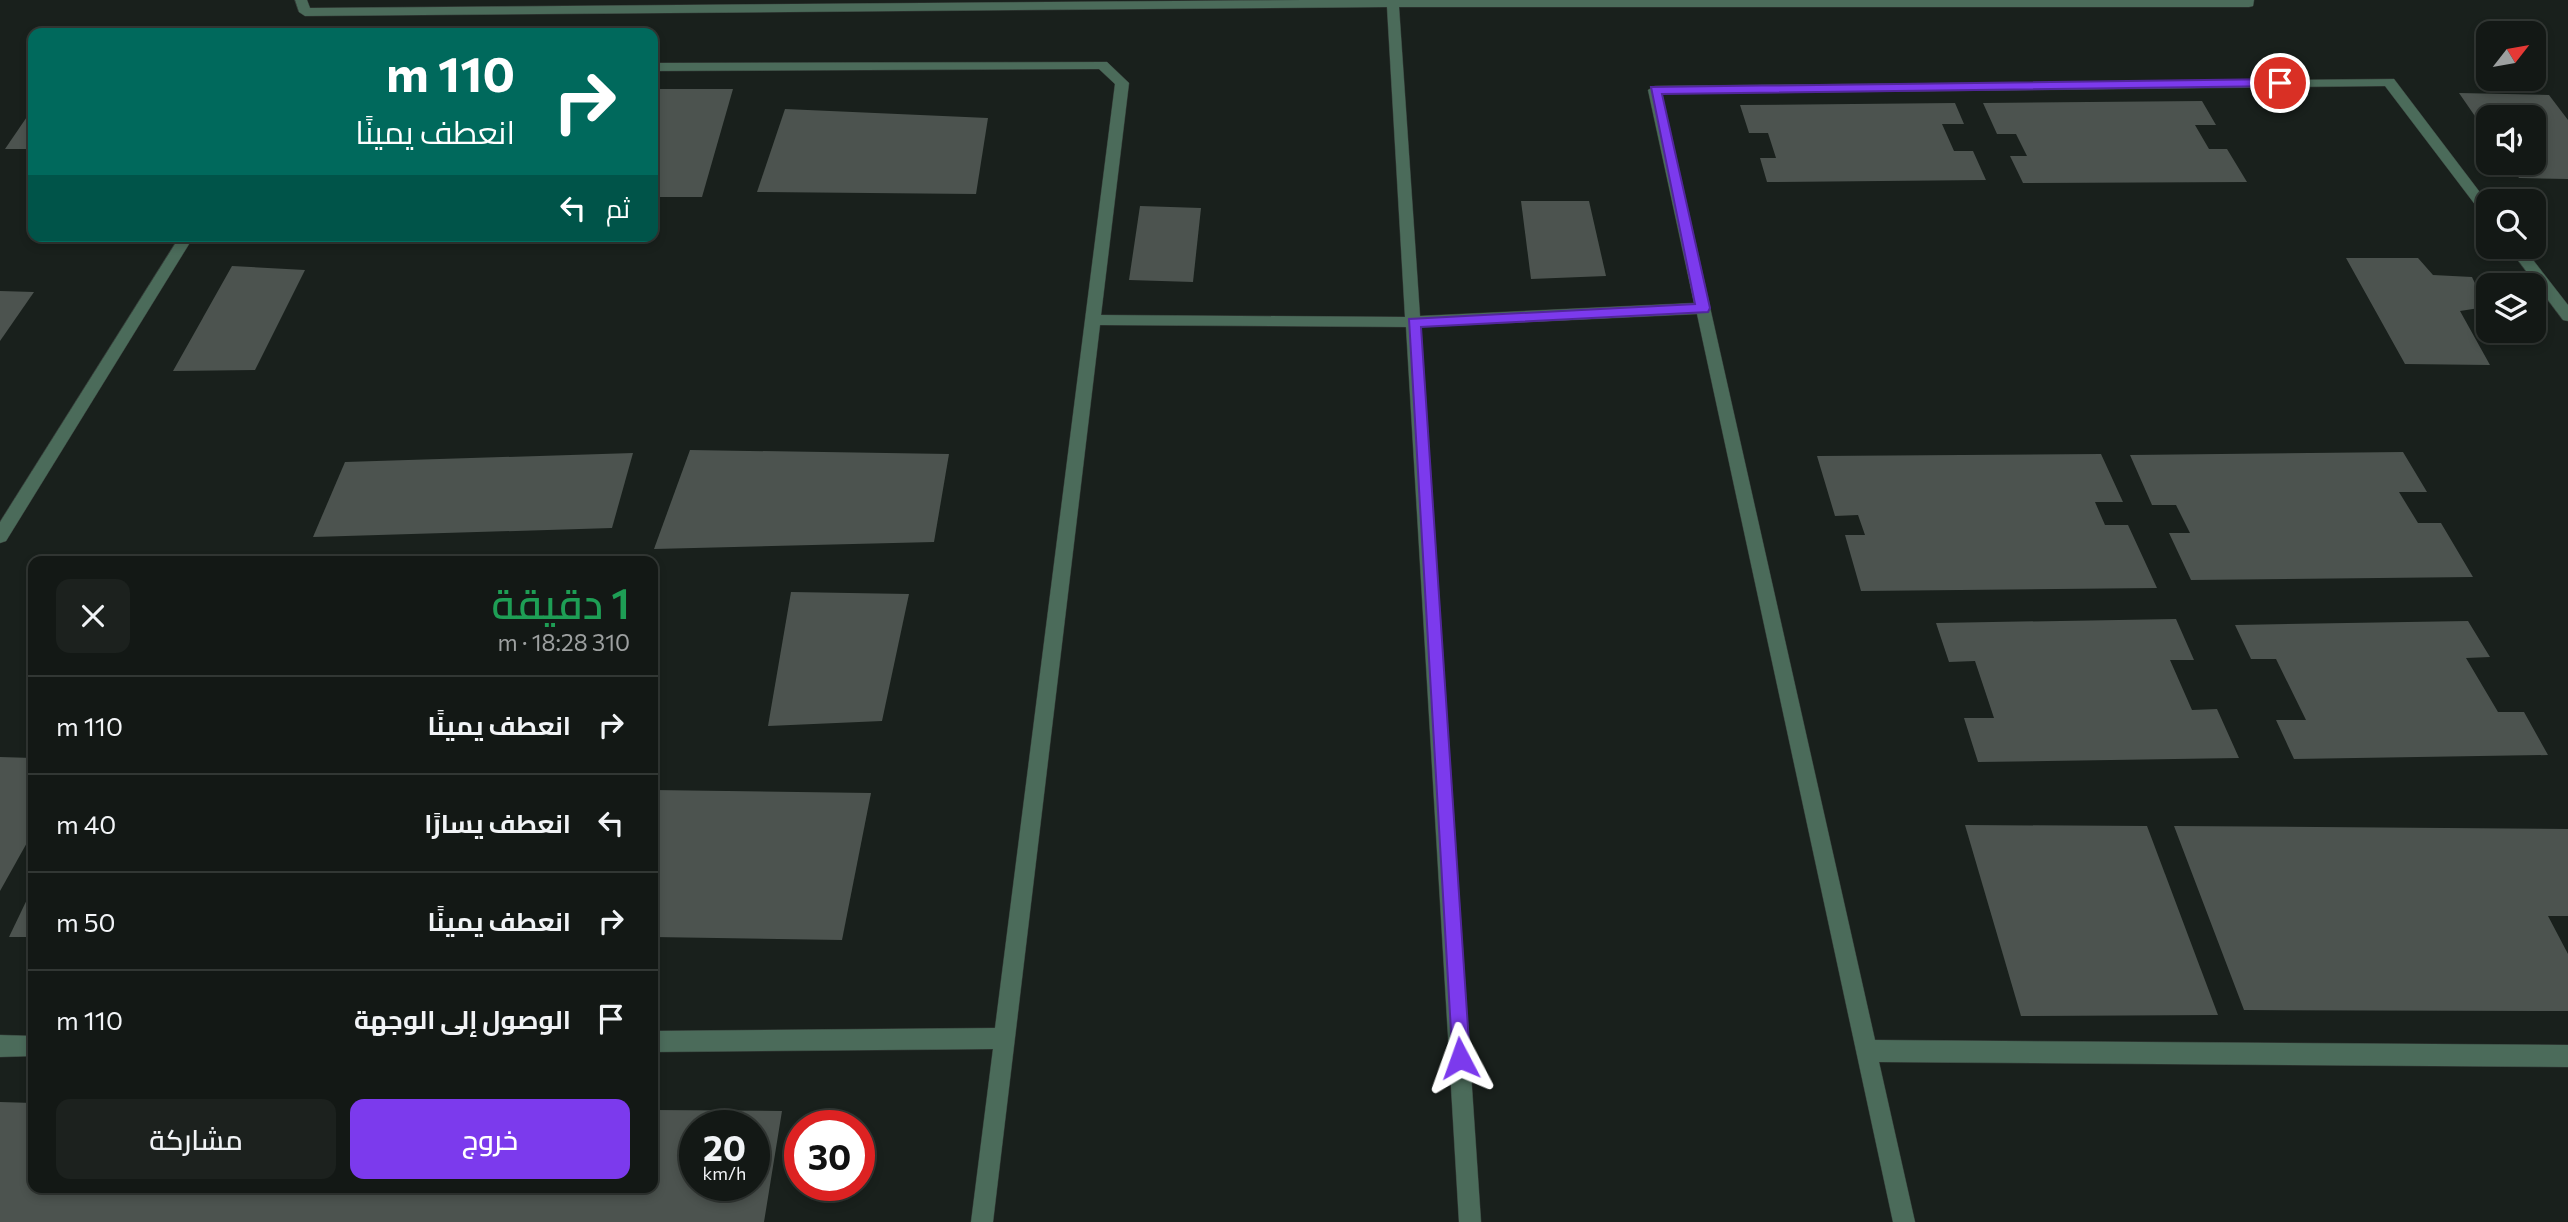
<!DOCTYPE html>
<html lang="ar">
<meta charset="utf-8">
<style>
:root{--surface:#131815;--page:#1c211e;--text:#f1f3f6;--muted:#9da0a0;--line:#323734;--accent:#7c3aed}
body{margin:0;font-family:Commissioner,Cairo,sans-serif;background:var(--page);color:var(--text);direction:rtl;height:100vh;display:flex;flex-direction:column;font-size:26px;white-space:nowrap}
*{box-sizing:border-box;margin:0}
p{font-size:23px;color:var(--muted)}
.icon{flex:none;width:38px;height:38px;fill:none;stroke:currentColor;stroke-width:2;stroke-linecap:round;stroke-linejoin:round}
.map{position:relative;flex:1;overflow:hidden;direction:ltr}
.details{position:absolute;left:28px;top:556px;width:630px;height:637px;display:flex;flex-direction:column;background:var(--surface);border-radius:14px;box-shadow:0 4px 10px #0003,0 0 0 2px var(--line);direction:rtl}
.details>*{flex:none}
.top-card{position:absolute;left:28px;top:28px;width:630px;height:214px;border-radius:14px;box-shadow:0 4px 10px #0003,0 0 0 2px var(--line);direction:rtl;background:#00695c;color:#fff;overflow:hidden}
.needle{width:46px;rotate:59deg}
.tools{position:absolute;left:2476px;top:21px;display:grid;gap:14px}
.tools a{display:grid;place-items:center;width:70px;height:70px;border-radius:14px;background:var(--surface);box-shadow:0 4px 10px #0003,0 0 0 2px var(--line);font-size:35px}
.speed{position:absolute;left:679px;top:1110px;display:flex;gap:14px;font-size:35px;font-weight:700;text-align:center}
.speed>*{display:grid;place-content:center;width:91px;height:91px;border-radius:50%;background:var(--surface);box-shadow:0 4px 10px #0003,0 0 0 2px var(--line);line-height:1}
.speed small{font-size:18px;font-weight:400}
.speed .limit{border:10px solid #d22;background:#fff;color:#111}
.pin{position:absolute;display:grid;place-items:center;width:60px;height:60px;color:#fff;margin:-30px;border:4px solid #fff;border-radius:50%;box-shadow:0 2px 7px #0007}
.me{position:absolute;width:77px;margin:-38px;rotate:356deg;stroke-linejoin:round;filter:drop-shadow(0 0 5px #0008)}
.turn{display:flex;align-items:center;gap:24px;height:147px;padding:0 28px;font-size:32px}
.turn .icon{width:91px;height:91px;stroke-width:2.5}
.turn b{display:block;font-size:49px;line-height:60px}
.then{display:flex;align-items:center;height:66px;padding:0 28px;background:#0003;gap:14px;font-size:26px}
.round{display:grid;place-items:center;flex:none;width:74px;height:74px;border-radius:14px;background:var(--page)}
.overview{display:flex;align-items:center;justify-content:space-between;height:119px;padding:0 28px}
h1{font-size:42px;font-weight:600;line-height:52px;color:#1e9e55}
.primary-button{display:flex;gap:14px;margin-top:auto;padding:14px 28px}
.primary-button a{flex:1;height:80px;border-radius:14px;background:var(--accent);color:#fff;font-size:28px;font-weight:600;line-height:80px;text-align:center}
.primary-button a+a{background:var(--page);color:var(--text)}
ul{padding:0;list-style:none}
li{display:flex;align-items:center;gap:21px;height:98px;padding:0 28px;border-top:2px solid var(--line)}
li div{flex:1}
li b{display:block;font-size:26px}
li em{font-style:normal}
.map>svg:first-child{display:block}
.building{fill:#4c534f;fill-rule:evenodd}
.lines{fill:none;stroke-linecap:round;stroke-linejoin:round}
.minor-casing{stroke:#363d39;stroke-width:1}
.minor{fill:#4b6b5a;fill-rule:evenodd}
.route{fill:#7c3aed;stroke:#51269a;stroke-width:2}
</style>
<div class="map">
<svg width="2568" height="1222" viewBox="0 0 2568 1222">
<rect width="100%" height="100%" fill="#19201c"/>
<g class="building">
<path d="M653,89H733L702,197H653Z"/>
<path d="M2459,93L2549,95L2568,120V179L2519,178L2508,163H2534V117H2488V135Z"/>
<path d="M2202,101L2216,125H2195L2209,149H2227L2247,182L2023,183L2010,156H2027L2016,134H1997L1983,103Z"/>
<path d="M1955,103L1964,124H1942L1954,151H1973L1986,180L1767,182L1760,158H1776L1768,133H1749L1740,105Z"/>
<path d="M33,108V149H5Z"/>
<path d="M785,109L988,118L976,194L757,192Z"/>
<path d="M1521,201H1589L1606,276L1531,279Z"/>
<path d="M1140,206L1201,208L1193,282L1129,280Z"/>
<path d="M2346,258H2418L2433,275L2472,277L2486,307L2460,311L2490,365L2405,364Z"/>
<path d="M232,266L305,270L255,370L173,371Z"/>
<path d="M0,291L34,292L0,341Z"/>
<path d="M690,450L949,454L934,542L654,549Z"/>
<path d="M2403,452L2427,492H2399L2418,523H2441L2473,577L2191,580L2169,533H2190L2176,505H2152L2130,455Z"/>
<path d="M633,453L612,528L313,537L345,462Z"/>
<path d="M2101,454L2123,502H2095L2105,525H2128L2157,588L1861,591L1845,535H1865L1858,515L1835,516L1817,456Z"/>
<path d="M791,592L909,594L882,721L768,726Z"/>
<path d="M2176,619L2194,660H2170L2192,710L2217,709L2239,758L1978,762L1964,718H1994L1975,661L1949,662L1936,623Z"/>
<path d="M2468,621L2490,657L2466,658L2498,712H2524L2548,755L2294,759L2276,720H2306L2276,659H2251L2235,625Z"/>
<path d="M0,757L33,758V832L0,891Z"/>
<path d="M653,790L871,793L842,940L653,937Z"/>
<path d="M1965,825L2147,826L2218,1015L2021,1016Z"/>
<path d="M2174,826L2568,829V916H2548L2568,954V1011L2244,1010Z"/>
<path d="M33,887V937H9Z"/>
<path d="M0,1102L33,1103V1188H653V1110L782,1111L764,1222H0ZM695,1125H754V1185H695Z"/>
</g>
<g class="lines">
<defs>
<g id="minor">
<path d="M295,0H307L310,8L1304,0H2254L2253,6L2249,7H1399L1420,316L1694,303L1648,90L1655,86L2394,79L2488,203V217L2483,215L2385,86L1662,94L1875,1040L2568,1045V1067L1879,1062L1915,1222H1893L1697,314L1421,327L1481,1222H1459L1406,327L1100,325L993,1222H971L993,1049L653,1052V1031L995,1028L1115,84L1099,69L653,71V63L1107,62L1129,83L1101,315L1405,317L1387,7L305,16L299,12Z"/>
<path d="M180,236H194L6,541L0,543V522Z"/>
<path d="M2508,247H2523L2568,305V321L2563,320Z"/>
<path d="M0,1035L33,1036V1056L0,1057Z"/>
</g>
</defs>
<use href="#minor" class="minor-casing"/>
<use href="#minor" class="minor"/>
</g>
<path class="route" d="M2280,79L2284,81V86L1662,94L1710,308L1708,312L1421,327L1470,1058L1467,1065L1460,1068L1453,1065L1409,319L1695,304L1651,87Z"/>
</svg>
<div class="tools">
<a><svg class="needle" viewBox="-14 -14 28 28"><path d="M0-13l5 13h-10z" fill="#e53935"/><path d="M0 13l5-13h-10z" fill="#9da0a0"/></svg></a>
<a><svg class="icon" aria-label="sound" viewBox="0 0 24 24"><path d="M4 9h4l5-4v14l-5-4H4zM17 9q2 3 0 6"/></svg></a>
<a><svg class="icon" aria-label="search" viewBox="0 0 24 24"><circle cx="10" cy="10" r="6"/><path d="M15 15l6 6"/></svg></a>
<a><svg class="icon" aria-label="layers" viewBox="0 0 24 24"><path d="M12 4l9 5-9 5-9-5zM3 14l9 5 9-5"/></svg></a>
</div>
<div class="speed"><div>20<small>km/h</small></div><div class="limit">30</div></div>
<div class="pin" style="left:2280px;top:83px;background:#d93025"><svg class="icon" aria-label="arrive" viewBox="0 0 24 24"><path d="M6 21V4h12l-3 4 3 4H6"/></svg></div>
<svg class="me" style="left:1460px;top:1058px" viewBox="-20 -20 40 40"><path d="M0-17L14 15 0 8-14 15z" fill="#7c3aed" stroke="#fff" stroke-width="4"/></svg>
<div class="top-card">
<div class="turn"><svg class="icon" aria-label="right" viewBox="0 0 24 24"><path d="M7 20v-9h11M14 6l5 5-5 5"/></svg><div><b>110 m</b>انعطف يمينًا</div></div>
<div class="then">ثم<svg class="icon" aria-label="left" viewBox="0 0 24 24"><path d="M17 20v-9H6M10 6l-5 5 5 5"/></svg></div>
</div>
<section class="details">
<div class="overview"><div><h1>1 دقيقة</h1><p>310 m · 18:28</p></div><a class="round"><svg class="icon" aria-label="close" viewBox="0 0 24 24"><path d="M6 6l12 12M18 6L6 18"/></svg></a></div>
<ul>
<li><svg class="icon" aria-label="right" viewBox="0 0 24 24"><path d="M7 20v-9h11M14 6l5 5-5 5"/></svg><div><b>انعطف يمينًا</b></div><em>110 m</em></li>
<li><svg class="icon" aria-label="left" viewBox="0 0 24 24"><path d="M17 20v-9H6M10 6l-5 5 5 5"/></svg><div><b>انعطف يسارًا</b></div><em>40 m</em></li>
<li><svg class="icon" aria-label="right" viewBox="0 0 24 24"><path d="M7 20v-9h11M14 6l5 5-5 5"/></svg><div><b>انعطف يمينًا</b></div><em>50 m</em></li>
<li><svg class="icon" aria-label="arrive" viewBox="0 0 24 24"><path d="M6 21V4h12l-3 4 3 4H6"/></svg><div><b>الوصول إلى الوجهة</b></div><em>110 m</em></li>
</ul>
<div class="primary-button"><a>خروج</a><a>مشاركة</a></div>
</section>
</div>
